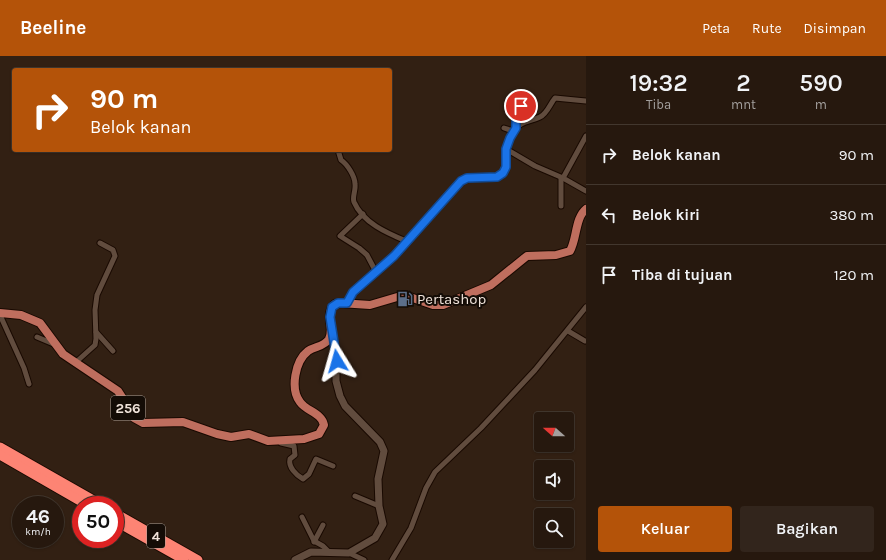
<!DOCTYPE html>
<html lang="id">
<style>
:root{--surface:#26180e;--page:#32251c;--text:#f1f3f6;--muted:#a4a09e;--line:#42372e;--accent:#b45309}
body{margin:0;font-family:Karla,sans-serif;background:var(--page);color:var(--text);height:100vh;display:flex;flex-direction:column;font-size:15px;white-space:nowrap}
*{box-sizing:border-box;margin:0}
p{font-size:13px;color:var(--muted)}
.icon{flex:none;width:22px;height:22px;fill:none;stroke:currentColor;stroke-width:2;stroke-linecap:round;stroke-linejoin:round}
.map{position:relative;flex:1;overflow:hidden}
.panel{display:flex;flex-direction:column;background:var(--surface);width:300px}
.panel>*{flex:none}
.hud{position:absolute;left:12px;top:12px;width:380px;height:84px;border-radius:4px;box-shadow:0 1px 3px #0004,0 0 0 1px var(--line);background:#b45309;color:#fff;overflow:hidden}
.needle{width:26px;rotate:291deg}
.fabs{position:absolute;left:534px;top:356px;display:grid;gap:8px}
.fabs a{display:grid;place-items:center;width:40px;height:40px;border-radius:4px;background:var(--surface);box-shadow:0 1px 3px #0004,0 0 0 1px var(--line);font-size:20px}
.speed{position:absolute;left:12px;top:440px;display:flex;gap:8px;font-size:20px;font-weight:700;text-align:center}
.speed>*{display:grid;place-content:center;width:52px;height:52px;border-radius:50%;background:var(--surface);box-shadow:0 1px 3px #0004,0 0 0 1px var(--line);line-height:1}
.speed small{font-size:10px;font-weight:400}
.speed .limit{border:6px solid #d22;background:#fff;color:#111}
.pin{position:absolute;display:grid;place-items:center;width:34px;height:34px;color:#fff;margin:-17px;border:2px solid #fff;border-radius:50%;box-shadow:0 1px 4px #0007}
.me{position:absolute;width:44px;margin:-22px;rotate:352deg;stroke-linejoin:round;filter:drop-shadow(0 0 3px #0008)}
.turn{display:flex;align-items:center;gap:14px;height:84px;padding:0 12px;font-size:18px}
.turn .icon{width:52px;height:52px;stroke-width:2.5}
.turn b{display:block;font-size:28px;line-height:34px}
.eta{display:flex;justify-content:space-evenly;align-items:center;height:68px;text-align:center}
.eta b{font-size:24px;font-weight:600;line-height:28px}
.action{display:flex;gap:8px;margin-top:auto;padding:8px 12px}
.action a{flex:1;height:46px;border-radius:4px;background:var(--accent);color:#fff;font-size:16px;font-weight:600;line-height:46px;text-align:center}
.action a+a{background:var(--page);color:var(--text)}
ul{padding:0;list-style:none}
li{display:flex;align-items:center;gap:12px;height:60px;padding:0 12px;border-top:1px solid var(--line)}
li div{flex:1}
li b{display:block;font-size:15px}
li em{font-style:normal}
header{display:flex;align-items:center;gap:24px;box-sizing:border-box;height:56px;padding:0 20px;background:var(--accent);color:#fff}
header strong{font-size:19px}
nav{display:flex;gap:22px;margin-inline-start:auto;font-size:14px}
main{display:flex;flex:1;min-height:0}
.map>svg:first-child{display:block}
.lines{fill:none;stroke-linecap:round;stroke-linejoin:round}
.street-casing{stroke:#190901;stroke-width:7}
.secondary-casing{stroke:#190901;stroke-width:9}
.primary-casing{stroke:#190901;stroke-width:10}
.highway-casing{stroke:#190901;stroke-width:11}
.street{stroke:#614c3e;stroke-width:5}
.secondary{stroke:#614c3e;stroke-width:7}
.primary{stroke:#bf6e5e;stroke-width:8}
.highway{stroke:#fd8474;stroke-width:9}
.route-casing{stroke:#114b97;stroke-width:10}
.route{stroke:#1a73e8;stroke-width:7}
.labels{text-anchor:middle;stroke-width:4;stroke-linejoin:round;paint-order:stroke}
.shield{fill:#140c06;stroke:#ada29a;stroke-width:1}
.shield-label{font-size:14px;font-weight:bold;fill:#efe2d9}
.poi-label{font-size:15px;fill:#efe2d9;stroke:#140c06;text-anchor:start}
</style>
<header>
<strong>Beeline</strong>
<nav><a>Peta</a><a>Rute</a><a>Disimpan</a></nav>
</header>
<main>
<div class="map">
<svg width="586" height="504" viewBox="0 0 586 504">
<rect width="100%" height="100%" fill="#322013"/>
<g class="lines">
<defs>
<g id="street">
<path d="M504,72L513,75"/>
<path d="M516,72V58L523,47"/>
<path d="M586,80L563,122L586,135"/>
<path d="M506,93L535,110L563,122"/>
<path d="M338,94L341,104C347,108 355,120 355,128C356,134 352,141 354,146C363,167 387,177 406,185"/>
<path d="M561,122V150"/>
<path d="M363,158L340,180L359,192L367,199L376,216"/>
<path d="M347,247L353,236L394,200L461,125L467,123L501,120C510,110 504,90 513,76C520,65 529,66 540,61C547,58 550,48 555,42L586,45"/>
<path d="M0,259L24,312L29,328"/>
<path d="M568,275L585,285"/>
<path d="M96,276L113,295"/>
<path d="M37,281L56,289"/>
<path d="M75,307L95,289L96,283L95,254L97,239L115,200L113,194L100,187"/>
<path d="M281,387L294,390L295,399L290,403C288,411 296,419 303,423L309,418L316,403L333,410"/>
<path d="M355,440L379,450"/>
<path d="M302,461L314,485L323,490L329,496"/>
<path d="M314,486L323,469"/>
<path d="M349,497L364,504"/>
<path d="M392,504L411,472L426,432L435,416L481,372L535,314L586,251"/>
</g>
<path id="secondary" d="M295,504L311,496L349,497L375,482L383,468L379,450L378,423L384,395L380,386L345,350L340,340L336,325V295L332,275"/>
<path id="primary" d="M0,257L21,259L40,267L63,298L118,335L127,349L130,357L134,362L143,367L183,366L217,378L231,381L249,378L268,385L304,383L319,378L324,369C322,357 306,355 300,346C290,333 295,305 308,295C315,290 324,291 329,283C335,272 324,258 335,248L340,247L370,249L404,239L433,249H443L491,229L527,200L556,199L570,195C577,183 575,162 586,153"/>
<g id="highway">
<path d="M0,391L102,449"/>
<path d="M0,399L87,449"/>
<path d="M115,457L198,504"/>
<path d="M115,465L184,504"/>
</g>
</defs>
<use href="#street" class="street-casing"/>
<use href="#secondary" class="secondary-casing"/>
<use href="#primary" class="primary-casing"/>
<use href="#highway" class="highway-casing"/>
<use href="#street" class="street"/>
<use href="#secondary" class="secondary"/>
<use href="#primary" class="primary"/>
<use href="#highway" class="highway"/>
</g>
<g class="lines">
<defs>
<path id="route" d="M337,305L330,261L332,251L338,247H347L353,236L394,200L461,125L467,122L497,121L503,117L506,111V93L510,82L516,72V58L521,50"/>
</defs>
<use href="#route" class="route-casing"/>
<use href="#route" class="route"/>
</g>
<defs>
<symbol id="fuel-bare" viewBox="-9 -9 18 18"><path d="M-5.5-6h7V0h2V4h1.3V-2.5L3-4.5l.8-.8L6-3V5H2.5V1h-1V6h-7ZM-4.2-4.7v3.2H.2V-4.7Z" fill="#5c6f8a" stroke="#140c06" stroke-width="2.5" paint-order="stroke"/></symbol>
</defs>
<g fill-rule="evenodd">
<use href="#fuel-bare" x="394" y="232" width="22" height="22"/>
</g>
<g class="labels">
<g class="shield">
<rect x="111" y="340" width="34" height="24" rx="3"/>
<rect x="147" y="468" width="18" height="24" rx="3"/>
</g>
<g class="shield-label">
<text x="128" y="357">256</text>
<text x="156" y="485">4</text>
</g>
<g class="poi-label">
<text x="417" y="248">Pertashop</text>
</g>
</g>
</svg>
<div class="fabs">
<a><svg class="needle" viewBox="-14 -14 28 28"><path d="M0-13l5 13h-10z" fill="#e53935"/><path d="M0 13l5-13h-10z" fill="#a4a09e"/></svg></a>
<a><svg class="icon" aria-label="sound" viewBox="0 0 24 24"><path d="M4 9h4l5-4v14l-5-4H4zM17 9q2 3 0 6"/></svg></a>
<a><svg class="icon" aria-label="search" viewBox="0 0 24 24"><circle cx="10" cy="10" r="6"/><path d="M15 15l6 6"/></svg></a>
</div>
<div class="speed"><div>46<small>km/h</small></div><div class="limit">50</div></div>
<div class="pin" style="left:521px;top:50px;background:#d93025"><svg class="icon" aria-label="arrive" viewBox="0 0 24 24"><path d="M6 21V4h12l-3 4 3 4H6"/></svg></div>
<svg class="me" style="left:337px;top:305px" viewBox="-20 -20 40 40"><path d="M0-17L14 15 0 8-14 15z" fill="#1a73e8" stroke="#fff" stroke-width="4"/></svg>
<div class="hud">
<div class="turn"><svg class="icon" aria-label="right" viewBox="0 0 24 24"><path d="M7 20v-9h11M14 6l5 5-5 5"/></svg><div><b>90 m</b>Belok kanan</div></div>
</div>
</div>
<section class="panel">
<div class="eta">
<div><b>19:32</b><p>Tiba</p></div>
<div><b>2</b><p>mnt</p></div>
<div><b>590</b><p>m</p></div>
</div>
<ul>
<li><svg class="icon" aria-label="right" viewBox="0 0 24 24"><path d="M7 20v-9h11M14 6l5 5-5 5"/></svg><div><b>Belok kanan</b></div><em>90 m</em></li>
<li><svg class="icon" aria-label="left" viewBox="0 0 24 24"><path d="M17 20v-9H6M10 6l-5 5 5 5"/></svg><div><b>Belok kiri</b></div><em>380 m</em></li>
<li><svg class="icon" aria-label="arrive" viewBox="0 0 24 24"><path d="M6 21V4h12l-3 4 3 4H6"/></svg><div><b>Tiba di tujuan</b></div><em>120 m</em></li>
</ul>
<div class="action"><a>Keluar</a><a>Bagikan</a></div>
</section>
</main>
